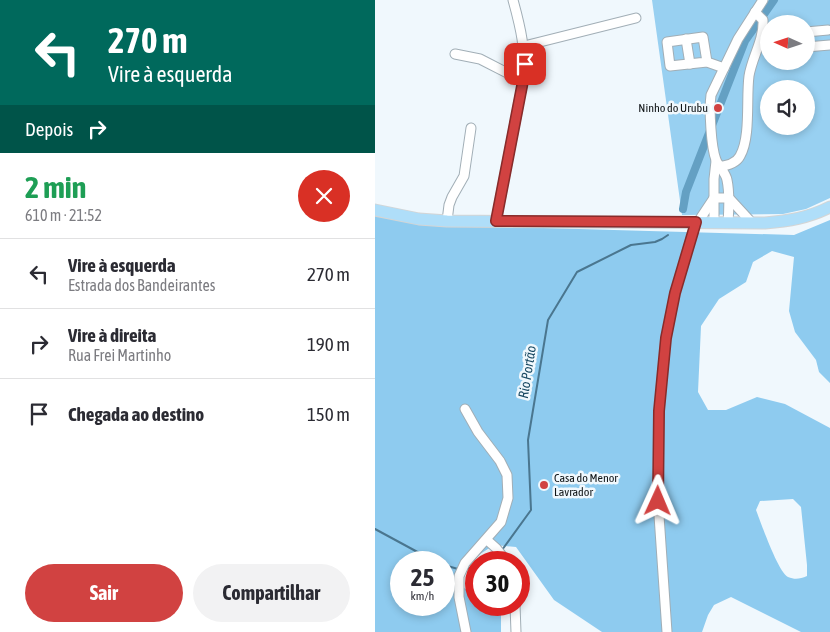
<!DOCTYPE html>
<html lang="pt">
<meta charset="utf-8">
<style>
:root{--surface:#fff;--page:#f2f2f3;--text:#2b2b33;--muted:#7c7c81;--line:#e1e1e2;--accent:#d14241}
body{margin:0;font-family:"Asap Condensed",sans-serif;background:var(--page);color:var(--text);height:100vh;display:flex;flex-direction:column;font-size:19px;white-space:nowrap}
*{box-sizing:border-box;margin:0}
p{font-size:16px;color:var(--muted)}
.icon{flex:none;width:28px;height:28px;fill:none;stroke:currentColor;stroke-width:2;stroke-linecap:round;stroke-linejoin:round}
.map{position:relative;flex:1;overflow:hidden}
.side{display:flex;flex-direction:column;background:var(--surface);width:375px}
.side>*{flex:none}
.guide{background:#00695c;color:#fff;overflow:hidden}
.needle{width:32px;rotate:273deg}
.buttons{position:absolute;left:385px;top:15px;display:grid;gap:10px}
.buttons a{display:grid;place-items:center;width:55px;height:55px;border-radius:50%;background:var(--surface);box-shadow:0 2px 8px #0003;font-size:25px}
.speed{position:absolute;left:15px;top:551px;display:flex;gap:10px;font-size:25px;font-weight:700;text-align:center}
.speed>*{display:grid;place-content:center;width:65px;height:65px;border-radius:50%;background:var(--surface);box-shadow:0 2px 8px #0003;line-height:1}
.speed small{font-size:12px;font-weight:400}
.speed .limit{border:8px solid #d22;background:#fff;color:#111}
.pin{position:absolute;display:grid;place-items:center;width:42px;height:42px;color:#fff;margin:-21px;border-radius:10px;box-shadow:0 2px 8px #0006}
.me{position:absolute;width:55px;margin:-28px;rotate:1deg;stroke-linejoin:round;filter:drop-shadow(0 0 4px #0008)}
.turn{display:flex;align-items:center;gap:18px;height:105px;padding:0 25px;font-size:22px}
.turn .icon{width:65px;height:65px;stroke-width:2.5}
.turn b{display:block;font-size:35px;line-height:42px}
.then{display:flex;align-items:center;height:48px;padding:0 25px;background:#0003;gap:10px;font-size:19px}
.round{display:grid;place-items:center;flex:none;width:52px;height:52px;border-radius:26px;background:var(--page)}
.overview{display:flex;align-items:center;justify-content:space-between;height:85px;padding:0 25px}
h1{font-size:30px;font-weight:700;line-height:38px;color:#1e9e55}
.primary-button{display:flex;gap:10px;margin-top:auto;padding:10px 25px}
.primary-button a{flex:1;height:58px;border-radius:30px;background:var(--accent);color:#fff;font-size:20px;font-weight:700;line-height:58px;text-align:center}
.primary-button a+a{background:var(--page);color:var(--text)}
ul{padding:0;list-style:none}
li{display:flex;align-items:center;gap:15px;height:70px;padding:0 25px;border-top:1px solid var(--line)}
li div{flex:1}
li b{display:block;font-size:19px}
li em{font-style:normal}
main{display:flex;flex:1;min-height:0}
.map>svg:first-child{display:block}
.green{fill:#98d0f1;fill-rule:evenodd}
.forest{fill:#8ecbef;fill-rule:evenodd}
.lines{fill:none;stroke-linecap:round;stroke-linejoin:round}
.stream{stroke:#4a768f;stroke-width:2}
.canal{stroke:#64a0c3;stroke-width:8}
.minor-casing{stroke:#a1aeb6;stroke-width:11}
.major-casing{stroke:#d4d5d5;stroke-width:13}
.minor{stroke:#fff;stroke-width:9}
.major{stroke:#afdef9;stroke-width:11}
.route-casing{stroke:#882b2a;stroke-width:12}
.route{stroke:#d14241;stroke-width:9}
.poi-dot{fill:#d14241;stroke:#f0f8fd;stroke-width:2}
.labels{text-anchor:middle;stroke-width:5;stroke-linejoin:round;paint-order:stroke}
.poi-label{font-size:12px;fill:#0f1416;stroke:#f0f8fd;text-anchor:end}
.water-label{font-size:14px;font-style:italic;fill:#1a4a63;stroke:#f0f8fd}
</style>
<main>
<section class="side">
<div class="guide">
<div class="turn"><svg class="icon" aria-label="left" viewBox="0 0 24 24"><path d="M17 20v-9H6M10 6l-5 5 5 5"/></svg><div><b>270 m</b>Vire à esquerda</div></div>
<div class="then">Depois<svg class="icon" aria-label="right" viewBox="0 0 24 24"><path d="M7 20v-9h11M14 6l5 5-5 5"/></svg></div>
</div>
<div class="overview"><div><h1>2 min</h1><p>610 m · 21:52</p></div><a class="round" style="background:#d93025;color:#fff"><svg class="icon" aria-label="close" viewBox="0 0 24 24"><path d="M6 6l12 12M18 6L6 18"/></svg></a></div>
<ul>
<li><svg class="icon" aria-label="left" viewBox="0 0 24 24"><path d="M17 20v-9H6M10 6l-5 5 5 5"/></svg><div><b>Vire à esquerda</b><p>Estrada dos Bandeirantes</p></div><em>270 m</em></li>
<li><svg class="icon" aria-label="right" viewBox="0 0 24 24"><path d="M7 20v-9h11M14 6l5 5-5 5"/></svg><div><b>Vire à direita</b><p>Rua Frei Martinho</p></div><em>190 m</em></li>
<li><svg class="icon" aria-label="arrive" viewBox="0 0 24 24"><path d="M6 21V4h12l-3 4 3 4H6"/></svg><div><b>Chegada ao destino</b></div><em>150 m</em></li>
</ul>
<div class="primary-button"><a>Sair</a><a>Compartilhar</a></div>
</section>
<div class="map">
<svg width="455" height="632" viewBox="0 0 455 632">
<rect width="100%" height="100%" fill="#f0f8fd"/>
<path class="green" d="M277,0H455V198L431,209L408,214L307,215ZM394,24H431V61H394ZM394,89H431V126H394Z"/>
<path class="forest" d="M0,212L102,226L419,235L455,220V383L444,372L441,360L420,332L414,311L419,257L397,251L378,262L371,282L344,299L326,326L323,392L333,410H351L382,397L410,404L455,428V632H426L356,597L339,605L333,615L327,632H227L179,600L141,547L119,545L99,558L86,575L87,586L95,593L101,595V605H118L126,613V632H0ZM418,499L426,507L432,565V576C425,579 420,580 413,577C403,572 386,523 381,510L385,501ZM26,562H69V605H26Z"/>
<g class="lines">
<g class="stream">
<path d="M0,529L61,562"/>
<path d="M127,550L156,510L153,440L173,320L202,272L256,245L280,242L287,239L293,235"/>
<path d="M106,562L122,555"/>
<path d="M69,565L83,569"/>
<path d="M91,568H95L101,565"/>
</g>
<path class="canal" d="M308,209L311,192L370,41L399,0"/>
<defs>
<g id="minor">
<path d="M431,32L453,30"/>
<path d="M311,39L315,64"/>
<path d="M149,46L261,18"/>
<path d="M431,47L455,45"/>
<path d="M80,54L105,59L148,81"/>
<path d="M332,62L328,37L292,42L295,66L332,62L349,68"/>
<path d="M342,167C351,166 361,164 365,156C376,137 371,98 374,76C377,57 389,40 388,20L380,12"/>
<path d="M72,221L74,205L77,197L89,176L96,128"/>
<path d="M121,221L148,81C151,50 146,29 138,0"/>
<path d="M323,222L339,198H354L377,223"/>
<path d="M339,223V179L341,161"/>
<path d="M353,223C354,209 355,194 352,180C351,173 344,167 341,160C336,147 334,109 336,95L363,39L388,0"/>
<path d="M90,409L103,432L125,461L132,475L133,498L126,522L90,563L84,576V597L91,632"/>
<path d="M112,540L121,548L132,562"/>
<path d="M140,605L141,632"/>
<path d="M292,632L283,501L284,411L291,338L300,293L321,222"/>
</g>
<path id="major" d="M0,210L44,219L72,221L390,223C414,221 433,218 455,207"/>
</defs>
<use href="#minor" class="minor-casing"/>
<use href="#major" class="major-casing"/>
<use href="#minor" class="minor"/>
<use href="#major" class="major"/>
</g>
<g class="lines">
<defs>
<path id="route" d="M150,64L148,81L121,221L321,222L300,293L291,338L284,411L283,501"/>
</defs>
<use href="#route" class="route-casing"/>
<use href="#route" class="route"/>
</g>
<g class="poi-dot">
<circle cx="343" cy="108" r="5"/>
<circle cx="169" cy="485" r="5"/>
</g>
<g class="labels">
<g class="poi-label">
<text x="333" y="112">Ninho do Urubu</text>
<text x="179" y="482" text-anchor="start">Casa do Menor<tspan x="179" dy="14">Lavrador</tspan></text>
</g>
<g class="water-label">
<text transform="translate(152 372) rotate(-81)" y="5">Rio Portão</text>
</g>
</g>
</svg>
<div class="buttons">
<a><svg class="needle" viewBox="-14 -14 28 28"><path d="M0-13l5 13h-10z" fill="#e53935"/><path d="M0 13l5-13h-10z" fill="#7c7c81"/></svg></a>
<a><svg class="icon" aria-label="sound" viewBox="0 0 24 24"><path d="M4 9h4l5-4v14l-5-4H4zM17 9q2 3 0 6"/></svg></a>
</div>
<div class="speed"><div>25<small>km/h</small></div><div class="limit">30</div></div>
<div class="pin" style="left:150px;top:64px;background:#d93025"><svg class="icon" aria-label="arrive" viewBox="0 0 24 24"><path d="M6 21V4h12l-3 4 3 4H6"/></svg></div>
<svg class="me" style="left:283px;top:501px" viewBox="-20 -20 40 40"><path d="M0-17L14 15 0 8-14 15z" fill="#d14241" stroke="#fff" stroke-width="4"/></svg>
</div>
</main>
